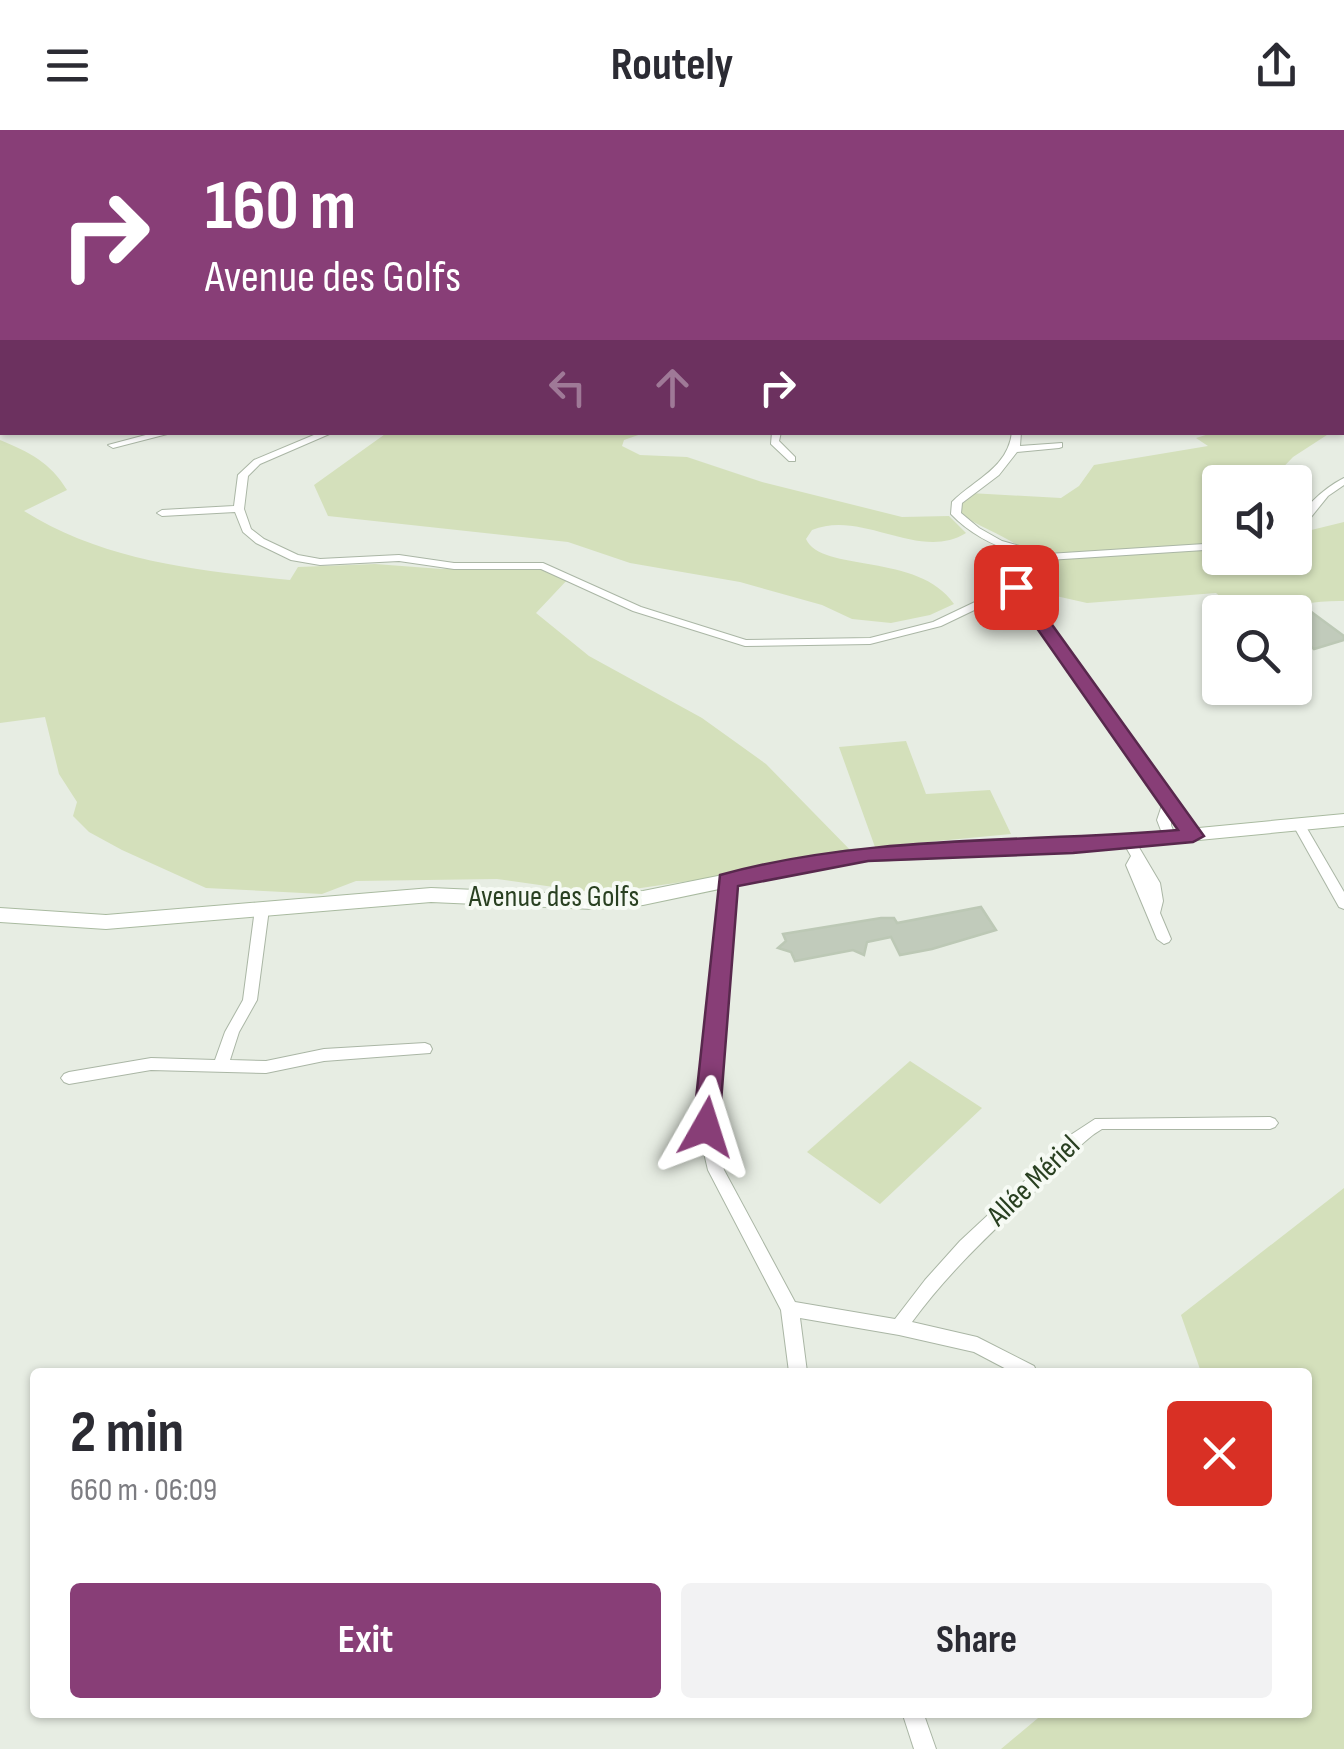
<!DOCTYPE html>
<meta charset="utf-8">
<style>
:root{--surface:#fff;--page:#f2f2f3;--text:#2b2b33;--muted:#7c7c81;--accent:#883e77}
body{margin:0;font-family:"Sofia Sans Condensed",sans-serif;background:var(--page);color:var(--text);height:100vh;display:flex;flex-direction:column;font-size:38px;white-space:nowrap}
*{box-sizing:border-box;margin:0}
p{font-size:32px;color:var(--muted)}
.icon{flex:none;width:55px;height:55px;fill:none;stroke:currentColor;stroke-width:2;stroke-linecap:round;stroke-linejoin:round}
.map{position:relative;flex:1;overflow:hidden}
.sheet{position:absolute;left:30px;top:1238px;width:1282px;height:350px;display:flex;flex-direction:column;background:var(--surface);border-radius:10px;box-shadow:0 2px 8px #0004}
.sheet>*{flex:none}
.banner{position:absolute;left:0px;top:0px;width:1345px;height:305px;box-shadow:0 2px 8px #0004;background:#883e77;color:#fff;overflow:hidden}
.controls{position:absolute;left:1202px;top:335px;display:grid;gap:20px}
.controls a{display:grid;place-items:center;width:110px;height:110px;border-radius:10px;background:var(--surface);box-shadow:0 2px 8px #0004;font-size:50px}
.pin{position:absolute;display:grid;place-items:center;width:85px;height:85px;color:#fff;margin:-42px;border-radius:20px;box-shadow:0 5px 15px #0006}
.me{position:absolute;width:110px;margin:-55px;rotate:6deg;stroke-linejoin:round;filter:drop-shadow(0 0 8px #0008)}
.turn{display:flex;align-items:center;gap:35px;height:210px;padding:0 40px;font-size:45px}
.turn .icon{width:130px;height:130px;stroke-width:2.5}
.turn b{display:block;font-size:70px;line-height:85px}
.lanes{display:flex;align-items:center;height:95px;padding:0 40px;background:#0003;justify-content:center;gap:50px;direction:ltr}
.lanes .off{opacity:.35}
.round{display:grid;place-items:center;flex:none;width:105px;height:105px;border-radius:10px;background:var(--page)}
.overview{display:flex;align-items:center;justify-content:space-between;height:170px;padding:0 40px}
h1{font-size:60px;font-weight:700;line-height:75px}
.primary-button{display:flex;gap:20px;margin-top:auto;padding:20px 40px}
.primary-button a{flex:1;height:115px;border-radius:10px;background:var(--accent);color:#fff;font-size:40px;font-weight:700;line-height:115px;text-align:center}
.primary-button a+a{background:var(--page);color:var(--text)}
header{display:flex;justify-content:space-between;align-items:center;height:130px;padding:0 40px;background:var(--surface);font-size:45px;font-weight:700}
.map>svg:first-child{display:block}
.green{fill:#d4e0bb}
.lines{fill:none;stroke-linecap:round;stroke-linejoin:round}
.river{stroke:#88d597;stroke-width:25}
.building{fill:#c1cbbb;stroke:#bcc8b5;stroke-width:2.5}
.minor-casing{stroke:#aab6a5;stroke-width:2}
.secondary-casing{stroke:#a9baa0;stroke-width:2}
.minor{fill:#fff;fill-rule:evenodd}
.secondary{fill:#fff;fill-rule:evenodd}
.route{fill:#883e77;stroke:#58284d;stroke-width:2.5}
.labels{text-anchor:middle;stroke-width:8;stroke-linejoin:round;paint-order:stroke}
.street-label{font-size:30px;fill:#294021;stroke:#f6faf4}
</style>
<header><svg class="icon" aria-label="menu" viewBox="0 0 24 24"><path d="M4 6h16M4 12h16M4 18h16"/></svg>Routely<svg class="icon" aria-label="share" viewBox="0 0 24 24"><path d="M12 15V3M7 8l5-5 5 5M5 13v7h14v-7"/></svg></header>
<div class="map">
<svg width="1344" height="1619" viewBox="0 0 1344 1619">
<rect width="100%" height="100%" fill="#e7ede3"/>
<g class="green">
<path d="M388,302L644,303L624,310L622,316L640,325L687,327L762,352L902,387L949,386L966,403C919,432 862,379 812,400L806,409C821,443 919,422 954,474L930,485L891,493L852,489L822,475L740,452L630,433L568,412L328,386L314,355Z"/>
<path d="M1212,303H1330L1293,327L1269,352H1220V428H1295V404L1344,392V471C1305,470 1275,482 1239,482L1216,463L1087,473L1025,459L1023,455L1037,434C1023,410 983,401 960,383L961,372L970,363L1061,368L1079,356L1094,335L1208,316L1196,308Z"/>
<path d="M0,310C29,322 50,332 67,360L24,381C103,431 199,441 290,450L298,437L375,434L442,439L534,435L569,448L536,483L589,526L702,588L766,634L857,727L620,761H582L497,749L356,751L322,764L206,758L122,720L89,702L73,686L77,672L59,644L45,587L0,593Z"/>
<path d="M906,611L926,664L990,660L1011,704L875,717L839,617Z"/>
<path d="M910,931L982,978L880,1074L807,1022Z"/>
<path d="M1344,1058V1619H1001L1044,1583L1308,1582V1242H1201L1181,1185Z"/>
</g>
<g class="lines">
<path class="river" d="M297,2L303,0"/>
</g>
<g class="building">
<path d="M1310,481L1344,506V510L1314,519L1302,509L1295,511V485Z"/>
<path d="M981,777L996,800L932,819L900,825L891,807L867,812L864,825L853,820L795,831L791,822L778,818L786,811L783,804L881,788H894L897,793Z"/>
</g>
<g class="lines">
<defs>
<g id="minor">
<path d="M484,0H526L529,2H481Z"/>
<path d="M1227,0H1233L1232,2H1226Z"/>
<rect x="1342" y="58" width="2" height="5"/>
<rect x="1342" y="112" width="2" height="4"/>
<rect x="1342" y="135" width="2" height="4"/>
<rect x="0" y="177" width="2" height="4"/>
<path d="M157,302H175L113,318L108,315Z"/>
<path d="M321,302H334L260,334L248,346L244,379L251,399L264,409L298,425L320,429L399,425L454,433H543L641,477L746,510L870,508L933,492L1017,452L1028,426C998,418 972,406 951,384L952,372C975,349 1008,338 1012,302H1021L1020,316L1062,313V317L1059,318L1017,322L999,345L962,373L961,383L979,398L1002,411L1048,424L1220,413V419L1048,430L1037,428L1026,454L1022,458L1199,705L1193,709L1188,708L1171,683V695L1176,708L1175,711H1165L1157,690L1163,672L1014,461L941,496L870,514L745,516L633,481L541,439H454L399,431L320,435L291,430L256,413L243,402L235,382L162,386L157,383L162,380L234,376L238,345L254,330Z"/>
<path d="M772,302H781L779,311L795,327V331H789L771,314Z"/>
<path d="M1344,348V355L1328,366L1299,402L1295,403C1295,382 1326,357 1344,348Z"/>
<path d="M1299,691L1305,695L1344,762V779L1339,777L1293,695Z"/>
<path d="M1129,708L1134,709L1160,753L1163,771L1160,783L1171,809L1169,812L1164,814L1157,809L1126,735L1131,726L1123,712Z"/>
<path d="M728,747L735,751L714,997L724,1040L795,1172L895,1189L925,1150L960,1111L1045,1032L1069,1006L1095,989L1270,987L1275,989L1278,993L1275,997L1270,999H1102C1081,1011 1068,1030 1051,1046C1002,1093 952,1137 912,1192L977,1207L1034,1236L1037,1242H1012L974,1222L899,1205L800,1188L807,1242H789L781,1180L708,1040L698,997L721,751Z"/>
<path d="M262,774L269,779L257,870L239,902L230,930L266,931L324,919L425,913L430,915L432,919L430,923L324,931L266,943L151,940L69,954L64,952L61,948L64,944L69,942L151,928L215,930L225,902L243,870L255,779Z"/>
<path d="M902,1582H923L936,1619H914Z"/>
</g>
<path id="secondary" d="M1344,684V696L1073,722L848,732L643,775L593,779L431,772L106,799L0,792V778L106,785L431,758L593,765L643,761L848,720L1073,710Z"/>
</defs>
<use href="#minor" class="minor-casing"/>
<use href="#secondary" class="secondary-casing"/>
<use href="#minor" class="minor"/>
<use href="#secondary" class="secondary"/>
</g>
<path class="route" d="M1016,452L1022,453L1204,706L1193,712L1073,723L868,731L738,756L719,997L715,1004H697L693,997L720,745C868,704 1026,713 1178,700L1008,457Z"/>
<g class="labels">
<g class="street-label">
<text x="554" y="776">Avenue des Golfs</text>
<text transform="translate(1033 1050) rotate(-44)" y="10">Allée Mériel</text>
</g>
</g>
</svg>
<div class="controls">
<a><svg class="icon" aria-label="sound" viewBox="0 0 24 24"><path d="M4 9h4l5-4v14l-5-4H4zM17 9q2 3 0 6"/></svg></a>
<a><svg class="icon" aria-label="search" viewBox="0 0 24 24"><circle cx="10" cy="10" r="6"/><path d="M15 15l6 6"/></svg></a>
</div>
<div class="pin" style="left:1016px;top:457px;background:#d93025"><svg class="icon" aria-label="arrive" viewBox="0 0 24 24"><path d="M6 21V4h12l-3 4 3 4H6"/></svg></div>
<svg class="me" style="left:706px;top:997px" viewBox="-20 -20 40 40"><path d="M0-17L14 15 0 8-14 15z" fill="#883e77" stroke="#fff" stroke-width="4"/></svg>
<div class="banner">
<div class="turn"><svg class="icon" aria-label="right" viewBox="0 0 24 24"><path d="M7 20v-9h11M14 6l5 5-5 5"/></svg><div><b>160 m</b>Avenue des Golfs</div></div>
<div class="lanes"><svg class="icon off" aria-label="left" viewBox="0 0 24 24"><path d="M17 20v-9H6M10 6l-5 5 5 5"/></svg><svg class="icon off" aria-label="ahead" viewBox="0 0 24 24"><path d="M12 20V5M6 11l6-6 6 6"/></svg><svg class="icon" aria-label="right" viewBox="0 0 24 24"><path d="M7 20v-9h11M14 6l5 5-5 5"/></svg></div>
</div>
<section class="sheet">
<div class="overview"><div><h1>2 min</h1><p>660 m · 06:09</p></div><a class="round" style="background:#d93025;color:#fff"><svg class="icon" aria-label="close" viewBox="0 0 24 24"><path d="M6 6l12 12M18 6L6 18"/></svg></a></div>
<div class="primary-button"><a>Exit</a><a>Share</a></div>
</section>
</div>
